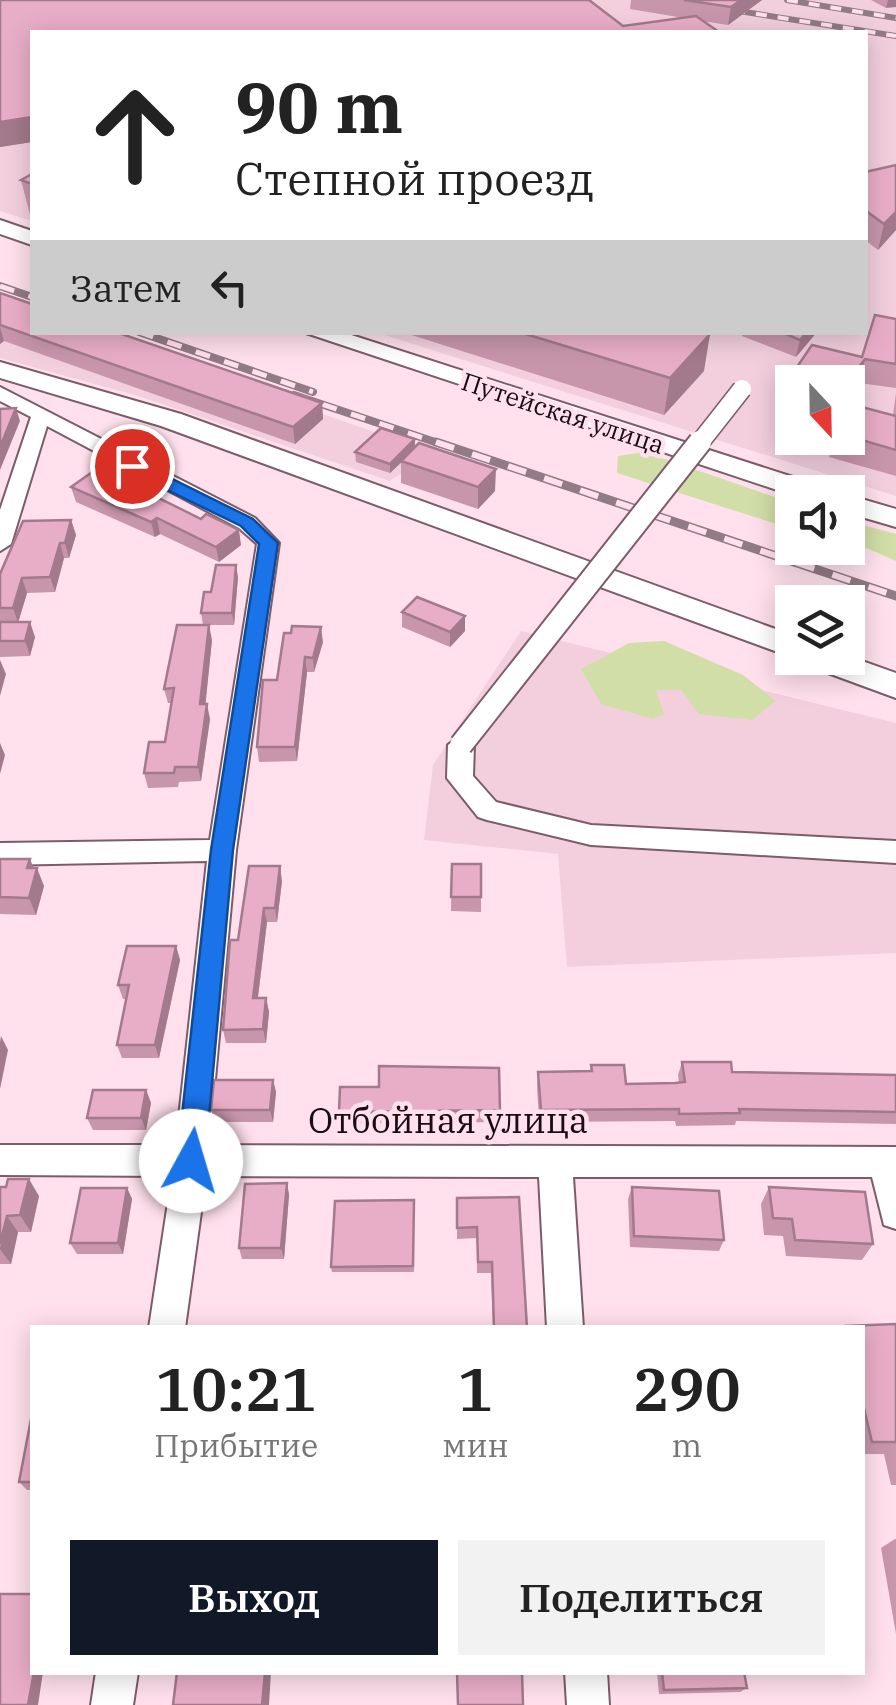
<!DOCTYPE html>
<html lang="ru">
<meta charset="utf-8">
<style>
:root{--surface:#fff;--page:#f2f2f2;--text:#222;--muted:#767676;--accent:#111827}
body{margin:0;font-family:"IBM Plex Serif",serif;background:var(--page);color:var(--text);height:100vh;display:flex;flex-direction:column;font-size:38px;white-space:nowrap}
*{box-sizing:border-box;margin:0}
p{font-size:32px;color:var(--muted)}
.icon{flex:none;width:55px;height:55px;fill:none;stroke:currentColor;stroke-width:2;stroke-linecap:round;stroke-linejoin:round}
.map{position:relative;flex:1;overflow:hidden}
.side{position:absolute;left:30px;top:1325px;width:835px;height:350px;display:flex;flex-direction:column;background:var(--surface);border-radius:0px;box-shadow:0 5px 25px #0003}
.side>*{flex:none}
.hud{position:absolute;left:30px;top:30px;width:838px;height:305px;border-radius:0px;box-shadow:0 5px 25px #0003;background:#fff;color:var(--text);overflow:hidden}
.needle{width:65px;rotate:158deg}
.fabs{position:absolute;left:775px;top:365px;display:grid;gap:20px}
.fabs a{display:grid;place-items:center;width:90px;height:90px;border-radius:0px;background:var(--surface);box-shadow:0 5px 25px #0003;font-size:50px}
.pin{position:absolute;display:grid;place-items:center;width:85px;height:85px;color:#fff;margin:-42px;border:5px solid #fff;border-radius:50%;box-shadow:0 2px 10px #0007}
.me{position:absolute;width:110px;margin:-55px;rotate:6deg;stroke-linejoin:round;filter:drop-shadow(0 0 8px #0008)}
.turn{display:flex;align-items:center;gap:35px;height:210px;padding:0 40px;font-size:45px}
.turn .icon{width:130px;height:130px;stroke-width:2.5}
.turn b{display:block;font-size:70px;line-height:85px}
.then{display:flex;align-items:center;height:95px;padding:0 40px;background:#0003;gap:20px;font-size:38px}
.eta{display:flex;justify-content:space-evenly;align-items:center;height:170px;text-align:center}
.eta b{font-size:60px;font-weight:600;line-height:70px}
.button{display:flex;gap:20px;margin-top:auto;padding:20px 40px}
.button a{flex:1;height:115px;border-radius:0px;background:var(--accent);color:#fff;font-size:40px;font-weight:600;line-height:115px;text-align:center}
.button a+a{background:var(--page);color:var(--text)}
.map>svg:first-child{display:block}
.built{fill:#f3cfde;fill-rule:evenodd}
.green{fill:#d2dea7}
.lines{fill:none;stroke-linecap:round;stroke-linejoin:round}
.street-casing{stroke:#7c5c69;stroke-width:4}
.secondary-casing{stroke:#7c5c69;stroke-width:4}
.street{fill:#fff;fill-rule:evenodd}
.secondary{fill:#fff;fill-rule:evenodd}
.rail-far2-casing{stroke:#917b84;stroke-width:6}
.rail-far1-casing{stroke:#917b84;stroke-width:8}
.rail-casing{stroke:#917b84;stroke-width:9}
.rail-far2{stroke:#ffe0ec;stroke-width:4;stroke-dasharray:11;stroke-linecap:butt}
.rail-far1{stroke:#ffe0ec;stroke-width:5;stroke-dasharray:15;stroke-linecap:butt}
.rail{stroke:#ffe0ec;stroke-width:6;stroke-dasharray:19;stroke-linecap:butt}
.street-bridge-far1-casing{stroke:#7c5c69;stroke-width:21;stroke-linecap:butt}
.street-bridge-casing{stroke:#7c5c69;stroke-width:26;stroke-linecap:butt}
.street-bridge-far1{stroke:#fff;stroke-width:18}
.street-bridge{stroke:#fff;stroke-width:22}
.wall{fill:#c896ab}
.shaded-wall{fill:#a37a8b}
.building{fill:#e9aec7;stroke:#a37a8b;stroke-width:2.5}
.route{fill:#1a73e8;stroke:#114b97;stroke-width:2.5}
.labels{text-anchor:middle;stroke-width:9;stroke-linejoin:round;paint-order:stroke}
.far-street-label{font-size:25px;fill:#190d12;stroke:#ffe0ec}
.near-street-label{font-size:35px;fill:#190d12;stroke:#ffe0ec}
</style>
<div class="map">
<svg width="896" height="1705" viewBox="0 0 896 1705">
<rect width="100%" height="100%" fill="#ffe0ec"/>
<g class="built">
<path d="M0,0H896V496L378,333L865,332V32H32V221L0,211ZM792,382H848V438H792Z"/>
<path d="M0,303L32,332L86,333L433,452L390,481L135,395L0,358Z"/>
<path d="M521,631L896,723V953L567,967L558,854L424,840L433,765Z"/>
</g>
<g class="green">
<path d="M644,452L792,503V529L617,473L618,456Z"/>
<path d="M848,521L896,534V561L848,540Z"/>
<path d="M664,641L743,675L776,701L752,720L699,714L681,690H656L664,714L653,719L601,704L581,669L629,643Z"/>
</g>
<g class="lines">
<defs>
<g id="street">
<path d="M0,387L255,518L279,543L236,850L209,1145L896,1147V1229L884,1225L872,1177H573L583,1328H547L539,1177L206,1176L185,1328H149L172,1176L0,1175V1145H176L207,861L0,865V843L210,840L257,544L239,528L47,426L11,544L0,551V510L31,417L0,401Z"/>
<path d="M461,736L474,745L473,776L496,802L591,825L896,841V863L591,845L487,820L478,817L447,778L448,745Z"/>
<path d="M96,1672H138L133,1705H91Z"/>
<path d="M565,1672H607L609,1705H567Z"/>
</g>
<g id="secondary">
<path d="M0,220L32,231V245L0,234Z"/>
<path d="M303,332H342L821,486L825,492L792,495Z"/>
<path d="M0,362L181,414L792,635L794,658L161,426L0,378Z"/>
<path d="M848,495L896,509V527L848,513Z"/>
<path d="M848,656L896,673V698L809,666L805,658Z"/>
</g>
</defs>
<use href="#street" class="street-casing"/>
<use href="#secondary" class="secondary-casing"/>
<use href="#street" class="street"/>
<use href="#secondary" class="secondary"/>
<defs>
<g id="rail-far2">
<path d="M669,0L896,36"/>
<path d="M787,0L896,18"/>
</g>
<g id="rail-far1">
<path d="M0,286L32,297"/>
<path d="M139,332L313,392"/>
<path d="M294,395L444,445"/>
</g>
<path id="rail" d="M436,442L896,596"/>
</defs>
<use href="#rail-far2" class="rail-far2-casing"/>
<use href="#rail-far1" class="rail-far1-casing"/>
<use href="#rail" class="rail-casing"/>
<use href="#rail-far2" class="rail-far2"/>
<use href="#rail-far1" class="rail-far1"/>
<use href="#rail" class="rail"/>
<defs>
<path id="street-bridge-far1" d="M698,445L742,389"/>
<path id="street-bridge" d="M461,745L700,442"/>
</defs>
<use href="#street-bridge-far1" class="street-bridge-far1-casing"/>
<use href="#street-bridge" class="street-bridge-casing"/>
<use href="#street-bridge-far1" class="street-bridge-far1"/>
<use href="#street-bridge" class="street-bridge"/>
</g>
<g class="wall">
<path d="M0,0H589L623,26L684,18L630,9L631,0H762L728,25L702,21L719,32H32V142L0,147Z"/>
<path d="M871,0H896L886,8Z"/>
<path d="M896,165V230L878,250L865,240V172Z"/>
<path d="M32,174V215H30L21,180Z"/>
<path d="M0,293L322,403L323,419L295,444L4,341L0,344Z"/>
<path d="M896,319V388L859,383L794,382L797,367L862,357Z"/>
<path d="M402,332H705L704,371L664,415Z"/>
<path d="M742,332H817L796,357L742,336Z"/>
<path d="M896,393V476L829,457L835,438H848V415H893Z"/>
<path d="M415,447L495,491L478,509L401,483V463L390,473L356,462L355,452Z"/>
<path d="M71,487L241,545L219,562L160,534L155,537L76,502Z"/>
<path d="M71,520L76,535L69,558H64L55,592L27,593L18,622L35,637L30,656L0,657V574Z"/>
<path d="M238,577L234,625H203L201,613L211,592Z"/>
<path d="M402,612L465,616V631L450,647L402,627Z"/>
<path d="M212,640L205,704L210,719L201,781L179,782L178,787L148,788L144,773L165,742L171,703H168L164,689Z"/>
<path d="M323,642L314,672H307L297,761L259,762L257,747L277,680Z"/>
<path d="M0,859L33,868L44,886L36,915L0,914Z"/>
<path d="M452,864L481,897V912L451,911Z"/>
<path d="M282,881L277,922H267L258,998H266L269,1012L266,1043H226L223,1030L238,940Z"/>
<path d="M176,946L180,960L159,1058H122L117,1045L126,999H123L118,985Z"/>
<path d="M682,1062L732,1072L896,1075V1124L736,1121L735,1125L676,1126L675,1121L539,1122L537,1085L538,1072L590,1071L591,1065L626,1084L679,1083L678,1075Z"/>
<path d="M273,1080L276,1092L273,1122H215L211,1110Z"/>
<path d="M379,1087L500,1110V1122L341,1124L339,1112Z"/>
<path d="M146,1090L151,1103L146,1130H93L87,1118Z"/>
<path d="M287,1183L289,1195L284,1259H242L239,1248Z"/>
<path d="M0,1187L39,1196L31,1232H18L11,1264H0Z"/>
<path d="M632,1187L724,1240L719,1251L630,1247L628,1199Z"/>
<path d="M769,1187L873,1244L862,1260L786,1256L783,1236L764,1235L761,1204Z"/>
<path d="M127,1188L132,1199L123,1254H77L70,1243Z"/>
<path d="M519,1197L527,1328H493L491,1273H477V1238L457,1239V1198Z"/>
<path d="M414,1200V1272H332L331,1267Z"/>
<path d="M896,1324V1485H891L884,1454H862V1328H845L846,1326Z"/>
<path d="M32,1414V1490H27L19,1482Z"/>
<path d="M895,1539H896V1634L881,1548Z"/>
<path d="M657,1672H744L747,1688L740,1692L659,1694Z"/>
</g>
<g class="shaded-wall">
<path d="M741,0H762L728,25L731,7Z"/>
<path d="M888,0H896V7L886,8Z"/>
<path d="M32,117V142L0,147V122Z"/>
<path d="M896,212V230L878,250L884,224Z"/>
<path d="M0,327L4,341L0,344Z"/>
<path d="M807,332H817L796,357L800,340Z"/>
<path d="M710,334L704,371L664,415L670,378Z"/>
<path d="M865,359L859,383L848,397L847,382Z"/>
<path d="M322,403L323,419L295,444L293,427Z"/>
<path d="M16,408L20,421L0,470V447Z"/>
<path d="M415,439V449L390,473V464Z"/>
<path d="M496,469L495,491L478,509V487Z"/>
<path d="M157,518L160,534L155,537L151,522Z"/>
<path d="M71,520L76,535L69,558L65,543Z"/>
<path d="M239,530L241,545L219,562L216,547Z"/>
<path d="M60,543L64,558L55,592L50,577Z"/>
<path d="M236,565L238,577L234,625L232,613Z"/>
<path d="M22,578L27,593L18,623L13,608Z"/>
<path d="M465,616V631L450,647V632Z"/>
<path d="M30,622L35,637L30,656L25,641Z"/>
<path d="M209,625L212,640L204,719L200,704Z"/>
<path d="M321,627L323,642L314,672L313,658Z"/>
<path d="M305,657L307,672L297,761L295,747Z"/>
<path d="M0,660L6,674L0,696Z"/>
<path d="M207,704L210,719L201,781L198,767Z"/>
<path d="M0,743L5,755L0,774Z"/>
<path d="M30,859L36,874L37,868L44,886L36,915L29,898L27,868Z"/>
<path d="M280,866L282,881L277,922L275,908Z"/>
<path d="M264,908L267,922L256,1012L253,998Z"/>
<path d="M176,946L180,960L159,1058L155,1045Z"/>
<path d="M266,998L269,1012L266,1043L263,1029Z"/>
<path d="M1,1036L8,1050L0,1089V1042Z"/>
<path d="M273,1080L276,1092L273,1122L270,1110Z"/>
<path d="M146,1090L151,1103L146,1130L141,1118Z"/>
<path d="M29,1179L39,1196L31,1232L20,1215Z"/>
<path d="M287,1183L289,1195L284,1259L281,1248Z"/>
<path d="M127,1188L132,1199L123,1254L118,1243Z"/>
<path d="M7,1216L18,1232L11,1264L0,1249Z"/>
<path d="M34,1672H43L38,1705H28Z"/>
<path d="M265,1672H271L269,1705H262Z"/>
</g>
<g class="building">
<path d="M0,0H589L623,26L696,16L719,32H32V117L0,122Z"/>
<path d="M684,0H741L731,7Z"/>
<path d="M896,165V212L884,224L865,210V172Z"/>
<path d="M32,174V184L21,180Z"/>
<path d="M0,293L32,304V332H116L322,403L293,427L0,325Z"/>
<path d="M875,315L896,319V364L865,359L847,382L797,367L812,345L862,357Z"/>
<path d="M519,332H705L710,334L670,378Z"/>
<path d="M781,332H807L800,340Z"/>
<path d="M854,405L896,416V450L848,436V415Z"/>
<path d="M16,408L0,447V409Z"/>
<path d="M381,428L415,439L390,464L355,452Z"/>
<path d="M419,443L496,469L478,487L401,461Z"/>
<path d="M98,468L201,519L206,514L239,530L216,547L157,518L151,522L71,487Z"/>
<path d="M71,520L65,543H60L50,577L22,578L13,608H0V574L23,521Z"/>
<path d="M216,565H236L232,613H201L204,592H211Z"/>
<path d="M417,597L465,616L450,632L402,612Z"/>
<path d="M0,622H30L25,641H0Z"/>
<path d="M177,625H209L200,704H207L198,767H175L174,773H144L149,742H165L174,688L164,689Z"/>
<path d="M292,626L321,627L313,658L305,657L295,747H257L263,680H277L284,633H291Z"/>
<path d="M0,859H30L27,868H37L29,898L0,897Z"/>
<path d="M452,864H481V897H451Z"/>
<path d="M249,866H280L275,908H264L253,998H266L263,1029L223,1030L230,940H238Z"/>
<path d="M127,946H176L155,1045H117L129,985H118Z"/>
<path d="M682,1062H731L732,1072L896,1075V1112L739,1109L740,1113L679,1114V1109L541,1110L538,1072L592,1071L591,1065H624L626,1084L675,1083L685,1082Z"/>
<path d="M379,1066L499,1068L500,1110L339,1112L340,1087H379Z"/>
<path d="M214,1080H273L270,1110H211Z"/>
<path d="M93,1090H146L141,1118H87Z"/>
<path d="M8,1179H29L20,1215L7,1216L0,1244V1187H6Z"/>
<path d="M287,1183L281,1248H239L245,1184Z"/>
<path d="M632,1187L719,1191L724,1240L634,1236Z"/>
<path d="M769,1187L865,1192L873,1244L795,1240L792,1219L773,1218Z"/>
<path d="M81,1188H127L118,1243H70Z"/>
<path d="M519,1197L527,1328H494L492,1262H478L477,1227L457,1228V1198Z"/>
<path d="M414,1200L413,1266L331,1267L335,1201Z"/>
<path d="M896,1324V1442H872L862,1400V1328H847L846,1326Z"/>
<path d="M32,1414V1482H19Z"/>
<path d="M0,1594H32L34,1672L28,1705H0Z"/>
<path d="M177,1672H265L262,1705H173Z"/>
<path d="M457,1672H522L523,1705H458Z"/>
<path d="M662,1672H744L747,1688L664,1690Z"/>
</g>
<path class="route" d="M126,462H138L253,519L278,543L233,850L205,1161L201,1170L191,1174L181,1170L177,1161L211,850L259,544L241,526L126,470Z"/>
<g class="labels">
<g class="far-street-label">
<text transform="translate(563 413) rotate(18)" y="9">Путейская улица</text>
</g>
<g class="near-street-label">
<text x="448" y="1133">Отбойная улица</text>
</g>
</g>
</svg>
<div class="fabs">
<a><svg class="needle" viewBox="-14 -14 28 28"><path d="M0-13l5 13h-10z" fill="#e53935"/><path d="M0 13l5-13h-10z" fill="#767676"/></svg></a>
<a><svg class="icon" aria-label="sound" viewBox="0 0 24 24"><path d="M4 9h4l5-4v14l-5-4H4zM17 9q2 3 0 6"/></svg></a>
<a><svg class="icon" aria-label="layers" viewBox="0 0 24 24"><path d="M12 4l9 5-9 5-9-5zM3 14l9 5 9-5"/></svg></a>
</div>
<div class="pin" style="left:132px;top:466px;background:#d93025"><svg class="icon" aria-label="arrive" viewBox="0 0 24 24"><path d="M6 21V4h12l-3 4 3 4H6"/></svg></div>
<svg class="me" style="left:191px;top:1161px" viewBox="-20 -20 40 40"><circle r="19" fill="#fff"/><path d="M0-13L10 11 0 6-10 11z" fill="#1a73e8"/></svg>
<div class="hud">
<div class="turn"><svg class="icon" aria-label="ahead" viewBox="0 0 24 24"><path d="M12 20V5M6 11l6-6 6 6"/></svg><div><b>90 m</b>Степной проезд</div></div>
<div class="then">Затем<svg class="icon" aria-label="left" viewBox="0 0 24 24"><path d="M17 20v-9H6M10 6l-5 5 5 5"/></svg></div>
</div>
<section class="side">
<div class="eta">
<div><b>10:21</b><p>Прибытие</p></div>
<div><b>1</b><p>мин</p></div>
<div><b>290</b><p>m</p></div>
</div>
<div class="button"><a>Выход</a><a>Поделиться</a></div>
</section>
</div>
